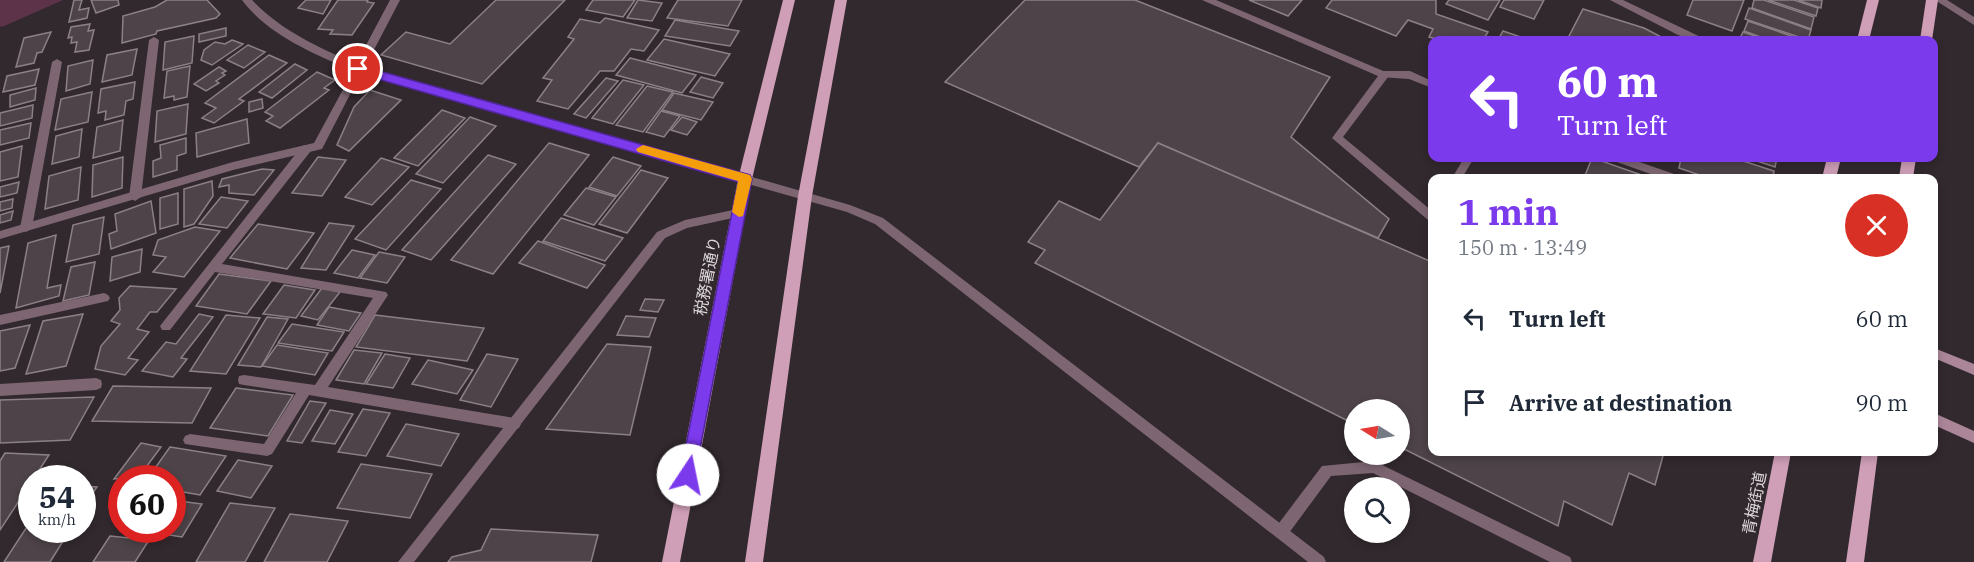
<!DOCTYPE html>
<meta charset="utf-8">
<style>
:root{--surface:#fff;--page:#f6f6f7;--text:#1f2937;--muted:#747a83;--accent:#7c3aed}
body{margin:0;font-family:"IBM Plex Serif","Noto Sans JP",serif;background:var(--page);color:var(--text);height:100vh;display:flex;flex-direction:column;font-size:22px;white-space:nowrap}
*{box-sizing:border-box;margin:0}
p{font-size:20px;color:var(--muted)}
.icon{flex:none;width:33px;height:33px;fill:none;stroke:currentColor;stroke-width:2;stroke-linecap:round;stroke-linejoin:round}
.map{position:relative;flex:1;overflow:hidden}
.details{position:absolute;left:1428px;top:174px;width:510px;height:282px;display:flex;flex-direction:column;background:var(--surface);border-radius:12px;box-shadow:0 3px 9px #0003}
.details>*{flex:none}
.hud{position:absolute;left:1428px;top:36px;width:510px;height:126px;border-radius:12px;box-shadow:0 3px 9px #0003;background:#7c3aed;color:#fff;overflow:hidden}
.needle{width:39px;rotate:281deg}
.controls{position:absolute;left:1344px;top:399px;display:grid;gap:12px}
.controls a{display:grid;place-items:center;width:66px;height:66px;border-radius:50%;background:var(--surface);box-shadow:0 3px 9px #0003;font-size:30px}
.speed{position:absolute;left:18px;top:465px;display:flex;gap:12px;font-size:30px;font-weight:700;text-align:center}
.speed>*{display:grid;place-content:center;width:78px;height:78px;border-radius:50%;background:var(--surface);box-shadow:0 3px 9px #0003;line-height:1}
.speed small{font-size:15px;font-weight:400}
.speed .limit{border:9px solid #d22;background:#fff;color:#111}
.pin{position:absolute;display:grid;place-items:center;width:51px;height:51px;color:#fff;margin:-26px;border:3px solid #fff;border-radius:50%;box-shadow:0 2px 6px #0007}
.me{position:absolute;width:66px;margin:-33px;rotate:11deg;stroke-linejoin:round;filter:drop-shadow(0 0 4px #0008)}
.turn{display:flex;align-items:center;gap:21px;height:126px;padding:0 30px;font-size:27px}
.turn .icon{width:78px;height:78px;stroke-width:2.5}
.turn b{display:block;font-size:42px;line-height:51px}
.round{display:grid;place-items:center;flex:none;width:63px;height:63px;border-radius:32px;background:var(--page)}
.headline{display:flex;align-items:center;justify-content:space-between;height:102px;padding:0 30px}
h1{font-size:36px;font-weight:700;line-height:45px;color:var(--accent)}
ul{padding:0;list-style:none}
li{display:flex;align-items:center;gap:18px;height:84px;padding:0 30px}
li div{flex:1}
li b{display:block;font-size:22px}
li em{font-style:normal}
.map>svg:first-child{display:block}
.green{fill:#5d334a}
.building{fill:#4d4348;stroke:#8c8086;stroke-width:1.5}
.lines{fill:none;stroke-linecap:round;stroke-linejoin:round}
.service{fill:#7d6672;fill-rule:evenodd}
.minor{fill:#7d6672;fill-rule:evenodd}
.tertiary{fill:#7d6672;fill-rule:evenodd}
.secondary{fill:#ab8699;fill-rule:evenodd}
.primary{fill:#cf9fb7;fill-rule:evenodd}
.route{fill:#7c3aed;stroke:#51269a;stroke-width:1.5}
.slow{fill:#f59e0b}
.labels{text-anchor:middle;stroke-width:6;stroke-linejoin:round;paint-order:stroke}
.street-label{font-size:16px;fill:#ddd7da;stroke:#32292e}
</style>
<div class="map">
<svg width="1974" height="562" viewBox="0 0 1974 562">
<rect width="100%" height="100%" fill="#32292e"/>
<path class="green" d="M0,0H63L2,27L0,26Z"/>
<g class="building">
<path d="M74,0H82L79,10L89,8L87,18L69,22Z"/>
<path d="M91,0H118L119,5L96,13Z"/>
<path d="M167,0H207L220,14L216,18L157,31L156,34L122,43L123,16L155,7Z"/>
<path d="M306,0H331L323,14L298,8Z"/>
<path d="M338,0H368L367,2L374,3L352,35L330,34L333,30L318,29Z"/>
<path d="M496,0H565L482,84L381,55L406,32L450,44Z"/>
<path d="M593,0H635L623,17L586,10Z"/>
<path d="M638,0L662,3L652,21L627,18Z"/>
<path d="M678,0H742L728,26L667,18Z"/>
<path d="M1025,0H1135L1330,77L1291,137L1389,219L1378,238L1158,143L1139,167L945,82Z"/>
<path d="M1249,0H1302L1288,16Z"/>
<path d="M1332,0H1436V14L1488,32L1483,40H1440L1429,37L1433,29L1408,20L1396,36L1326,8Z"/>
<path d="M1449,0H1500L1488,20L1446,4Z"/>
<path d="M1504,0H1544L1534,19L1500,7Z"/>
<path d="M1693,0H1744L1732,31L1687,15Z"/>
<path d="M1754,0H1764L1814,17L1811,29L1752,8Z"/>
<path d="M1768,0H1794L1818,8L1816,16Z"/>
<path d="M1798,0H1822L1821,8Z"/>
<path d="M1749,8L1811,30L1808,40L1745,19Z"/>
<path d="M1583,9L1644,28L1667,40H1567Z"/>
<path d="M605,18L659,30L644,51L631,49L614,71H600L568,109L537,101L552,80L543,78L574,39L568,37L580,19L600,23Z"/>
<path d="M675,20L739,31L730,46L665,36Z"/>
<path d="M1748,21L1803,40H1769L1744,31Z"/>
<path d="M90,24L88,31L94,30L89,50L75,52L77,42L71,43L72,37L68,38L71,27Z"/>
<path d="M226,28V36L199,42V34Z"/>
<path d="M1503,31L1530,40H1498Z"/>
<path d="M51,32L42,52L37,53L34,63L16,67L24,38Z"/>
<path d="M1743,32L1767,40H1739Z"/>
<path d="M194,36L192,63L163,70L165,42Z"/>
<path d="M664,39L730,54L715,76L647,60Z"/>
<path d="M232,40L243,44L212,65L201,60L204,50L215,42L225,44Z"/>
<path d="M248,45L265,52L244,68L227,60Z"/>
<path d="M137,49L132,75L102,82L107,55Z"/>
<path d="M269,55L287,63L239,99L244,101L214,123L202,118L216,108L205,103Z"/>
<path d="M630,58L696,75L682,93L616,75Z"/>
<path d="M93,60L90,84L66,91L68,66Z"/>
<path d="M295,64L307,70L272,98L259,92Z"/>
<path d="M190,66L187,97L174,100V96L164,98L167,71Z"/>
<path d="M219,67L226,71L222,73L225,75L216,81L219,83L206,91L194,84Z"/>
<path d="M39,69L35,85L3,92L7,76Z"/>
<path d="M317,72L335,80L324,88L329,90L280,128L266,121L273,116L265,112Z"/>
<path d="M701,77L723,83L713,98L690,92Z"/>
<path d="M606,78L618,81L586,118L574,114Z"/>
<path d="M623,80L644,85L613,124L592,118Z"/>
<path d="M135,82L133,99L126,101L124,115L105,120L106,111L98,113L101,89Z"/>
<path d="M647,86L673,92L643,132L616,125Z"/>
<path d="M36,88L35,100L10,107V95Z"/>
<path d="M370,90L401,100L349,151L337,145L354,107Z"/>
<path d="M92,92L88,122L55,130L61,99Z"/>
<path d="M674,93L713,102L701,120L662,110Z"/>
<path d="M262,99L263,108L249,112V102Z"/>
<path d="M188,104L186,134L155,142L157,111Z"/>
<path d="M33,105L32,118L0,126V113Z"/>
<path d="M442,110L465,118L418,166L394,158Z"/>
<path d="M661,111L680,116L664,137L646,132Z"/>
<path d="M470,117L496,126L443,183L416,174Z"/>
<path d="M682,117L697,122L687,135L671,130Z"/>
<path d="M247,119L249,143L197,157L196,133Z"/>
<path d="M123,120L120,151L93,158L97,127Z"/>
<path d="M31,123L29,138L0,145V130Z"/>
<path d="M82,129L79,157L52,164L56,136Z"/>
<path d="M186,138V153L177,156V170L153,177V161L161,158L160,145Z"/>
<path d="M549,143L589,155L493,274L451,260Z"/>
<path d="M1158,143L1432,262V452H1664L1655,485L1629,473L1612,525L1564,501L1558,526L1400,447V410H1354V424L1035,263L1045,250L1028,242L1059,201L1100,220Z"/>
<path d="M22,146L18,177L0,181V152Z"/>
<path d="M488,155L516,164L431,260L402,250Z"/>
<path d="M123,157L122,188L92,197L93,165Z"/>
<path d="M318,157L346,160L322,196L292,193Z"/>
<path d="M613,157L641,166L617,196L589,187Z"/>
<path d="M381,158L409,167L372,205L345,197Z"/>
<path d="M1592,158H1593L1650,178H1584Z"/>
<path d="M1681,158H1734L1774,171L1773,178H1708L1679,168Z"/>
<path d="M1748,158H1777L1775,167Z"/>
<path d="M81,167L78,200L45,209L49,176Z"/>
<path d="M262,169L274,170L254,195L229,193V185L219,187L222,179Z"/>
<path d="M641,170L668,178L627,233L599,224Z"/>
<path d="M411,180L441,189L386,250L355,239Z"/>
<path d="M212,181L213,196L194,224L184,227V189Z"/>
<path d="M19,182L17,193L0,197V187Z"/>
<path d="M586,188L616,197L594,225L564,215Z"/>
<path d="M178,193V224L160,229V198Z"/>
<path d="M221,197L248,201L227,228L199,224Z"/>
<path d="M13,199L12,208L0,211V202Z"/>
<path d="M151,201L156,233L111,249L109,234L117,231L115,214Z"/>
<path d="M13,211L11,220L0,223V215Z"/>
<path d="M104,217L99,254L66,262L73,225Z"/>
<path d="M561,218L623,238L605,261L543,241Z"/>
<path d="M329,223L354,226L326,270L301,268Z"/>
<path d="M258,224L314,233L287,269L230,258Z"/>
<path d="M195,227L220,231L184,277L153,272L166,257L153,255L158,240Z"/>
<path d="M56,235L47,288L61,285L59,296L16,308L28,243Z"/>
<path d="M538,241L605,265L587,288L519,263Z"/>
<path d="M9,246L0,293V248Z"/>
<path d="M142,249L140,272L110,281L112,257Z"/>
<path d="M352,250L375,255L358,278L334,273Z"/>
<path d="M379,252L405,257L387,283L360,278Z"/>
<path d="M95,262L89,295L63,301L71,267Z"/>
<path d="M219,274L271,281L247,314L196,306Z"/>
<path d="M284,285L315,290L296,318L263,314Z"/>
<path d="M130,286L176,289L157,312H150L137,329L149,332L128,358L138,360L125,375L95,369L101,346L120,324L111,321L120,310L119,298Z"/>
<path d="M322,288L340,292L318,320L301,316Z"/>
<path d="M645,299L664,300L658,312L640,310Z"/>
<path d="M329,307L361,313L349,331L317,325Z"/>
<path d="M83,314L66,366L26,374L43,321Z"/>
<path d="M199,314L213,317L181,358L187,359L173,377L142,371L166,342L176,344Z"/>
<path d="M226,315L260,318L226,374L190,371Z"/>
<path d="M375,315L484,328L467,361L356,347Z"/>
<path d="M626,316L656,318L649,337L617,335Z"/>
<path d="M267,317L288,319L261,367L238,365Z"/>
<path d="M292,324L344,332L332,351L278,343Z"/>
<path d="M30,325L15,368L0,371V331Z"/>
<path d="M607,344L651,347L630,435L546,429Z"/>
<path d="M277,345L328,353L315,375L262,366Z"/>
<path d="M354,350L382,353L364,384L336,380Z"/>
<path d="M385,354L410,358L393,388L366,384Z"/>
<path d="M487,354L518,359L491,407L460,400Z"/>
<path d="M428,360L473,370L457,394L412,384Z"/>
<path d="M113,386L211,388L192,423L92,421Z"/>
<path d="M236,388L293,395L268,436L210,428Z"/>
<path d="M94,397L70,440L0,443V400Z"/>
<path d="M310,401L326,403L302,443L287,441Z"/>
<path d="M363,409L390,413L366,456L338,452Z"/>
<path d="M330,410L353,414L335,444L312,441Z"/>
<path d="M406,424L459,434L441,466L387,456Z"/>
<path d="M141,443L161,447L138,478L114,479Z"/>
<path d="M170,447L226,456L200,495L172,490V478H148Z"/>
<path d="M5,453L49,455L0,530V461Z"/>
<path d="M238,460L272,466L251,498L217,491Z"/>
<path d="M361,464L432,474L410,518L337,508Z"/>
<path d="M82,486L97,487L82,509Z"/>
<path d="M172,500L202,504L182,537L137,530H172Z"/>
<path d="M230,503L275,508L245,562H196Z"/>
<path d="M290,514L348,521L327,562H264Z"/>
<path d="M32,519V530H70L50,562H4Z"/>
<path d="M491,529L598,535L591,562H448L452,557L481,550Z"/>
<path d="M110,536L149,540L135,562H93Z"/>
</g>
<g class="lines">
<g class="service">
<path d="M154,37L159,40L141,197L135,201L129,197L149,40Z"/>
<path d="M57,59L62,62L32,228L26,232L20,228L52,62Z"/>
<path d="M1384,71H1410L1432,81V88L1409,79L1380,77L1379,75Z"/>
<path d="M306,145L310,146L311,149L310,152L222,264L386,292L388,295L386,298L328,387L514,418L519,420L521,424L519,428L514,430L309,395L272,454L267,456L185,444L183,440L185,436L190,434L264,444L296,393L244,385L239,384L238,380L239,376L244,375L315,385L373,298L215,272L170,330H162L160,326L302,146Z"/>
<path d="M1464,158H1474L1462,178H1452Z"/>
<path d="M1613,158H1628L1677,175L1679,178H1662L1614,161Z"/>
<path d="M104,293L108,295L110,298L108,301L0,325V315Z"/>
<path d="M96,378L101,380L102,384L101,388L96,390L0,396V384Z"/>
<path d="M1374,461L1570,557L1572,562H1550L1373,473L1331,476L1286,537L1281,539L1276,537L1274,532L1276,527L1322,466Z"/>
</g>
<g class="minor">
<path d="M242,0H252C281,31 318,47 356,64L390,0H400L365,67L745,175L751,179L745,183L361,73L322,149L233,170L0,239V231L233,162L314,143L353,71C313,53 269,36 242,0Z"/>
<path d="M1202,0H1216L1388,73L1389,75L1388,77L1343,137L1432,211V221L1428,220L1332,138L1378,76Z"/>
<path d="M1610,0H1623L1707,40H1693L1678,35Z"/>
<path d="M1935,0H1947L1974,17V25Z"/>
<path d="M738,209L742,210L744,213L742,216L687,228L665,238L414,562H398L657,232L685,220Z"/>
</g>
<path class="tertiary" d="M745,175L850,205L883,218L1324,557L1326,562H1308L875,224L847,212L741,182L739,179L741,176Z"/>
<g class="secondary">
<path d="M1934,348L1974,364V375L1934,358Z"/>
<path d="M1934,413L1974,431V443L1934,425Z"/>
</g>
<g class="primary">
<path d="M783,0H795L752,179L680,562H662L738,179Z"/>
<path d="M835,0H847L812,196L763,562H745L798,196Z"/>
<path d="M1867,0H1879L1869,40H1857Z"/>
<path d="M1926,0H1938L1932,40H1920Z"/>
<path d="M1827,158H1841L1836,178H1822Z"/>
<path d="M1902,158H1916L1913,178H1899Z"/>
<path d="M1775,452H1791L1771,562H1753Z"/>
<path d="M1862,452H1878L1864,562H1846Z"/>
</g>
</g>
<path class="route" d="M358,65L750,175L752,179L694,480L688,482L683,480L680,475L738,182L353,72L352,69Z"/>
<path class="slow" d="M643,145L750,175L752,179L743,216L739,217L732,212L738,181L638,152L636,149Z"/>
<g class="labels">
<g class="street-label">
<text transform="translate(707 276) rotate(-79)" y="6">税務署通り</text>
<text transform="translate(1754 503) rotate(-79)" y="6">青梅街道</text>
</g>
</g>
</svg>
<div class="controls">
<a><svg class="needle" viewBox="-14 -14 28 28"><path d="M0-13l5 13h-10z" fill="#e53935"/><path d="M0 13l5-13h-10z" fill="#747a83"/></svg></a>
<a><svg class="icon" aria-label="search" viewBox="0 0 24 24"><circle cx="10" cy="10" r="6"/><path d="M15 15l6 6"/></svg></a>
</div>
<div class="speed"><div>54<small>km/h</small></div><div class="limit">60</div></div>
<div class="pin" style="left:358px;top:69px;background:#d93025"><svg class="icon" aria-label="arrive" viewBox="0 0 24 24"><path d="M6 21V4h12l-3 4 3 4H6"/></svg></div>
<svg class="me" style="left:688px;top:475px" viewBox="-20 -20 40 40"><circle r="19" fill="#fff"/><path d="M0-13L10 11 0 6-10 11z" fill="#7c3aed"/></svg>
<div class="hud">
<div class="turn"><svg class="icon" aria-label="left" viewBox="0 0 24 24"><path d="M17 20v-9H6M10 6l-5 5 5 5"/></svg><div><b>60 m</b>Turn left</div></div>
</div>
<section class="details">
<div class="headline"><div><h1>1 min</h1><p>150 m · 13:49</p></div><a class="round" style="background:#d93025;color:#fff"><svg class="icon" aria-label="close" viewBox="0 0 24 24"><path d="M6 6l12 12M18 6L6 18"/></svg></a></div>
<ul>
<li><svg class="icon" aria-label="left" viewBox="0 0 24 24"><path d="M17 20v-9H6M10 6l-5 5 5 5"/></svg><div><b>Turn left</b></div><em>60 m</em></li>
<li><svg class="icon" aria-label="arrive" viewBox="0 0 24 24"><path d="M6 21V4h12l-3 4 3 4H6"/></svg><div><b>Arrive at destination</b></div><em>90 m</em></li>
</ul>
</section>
</div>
